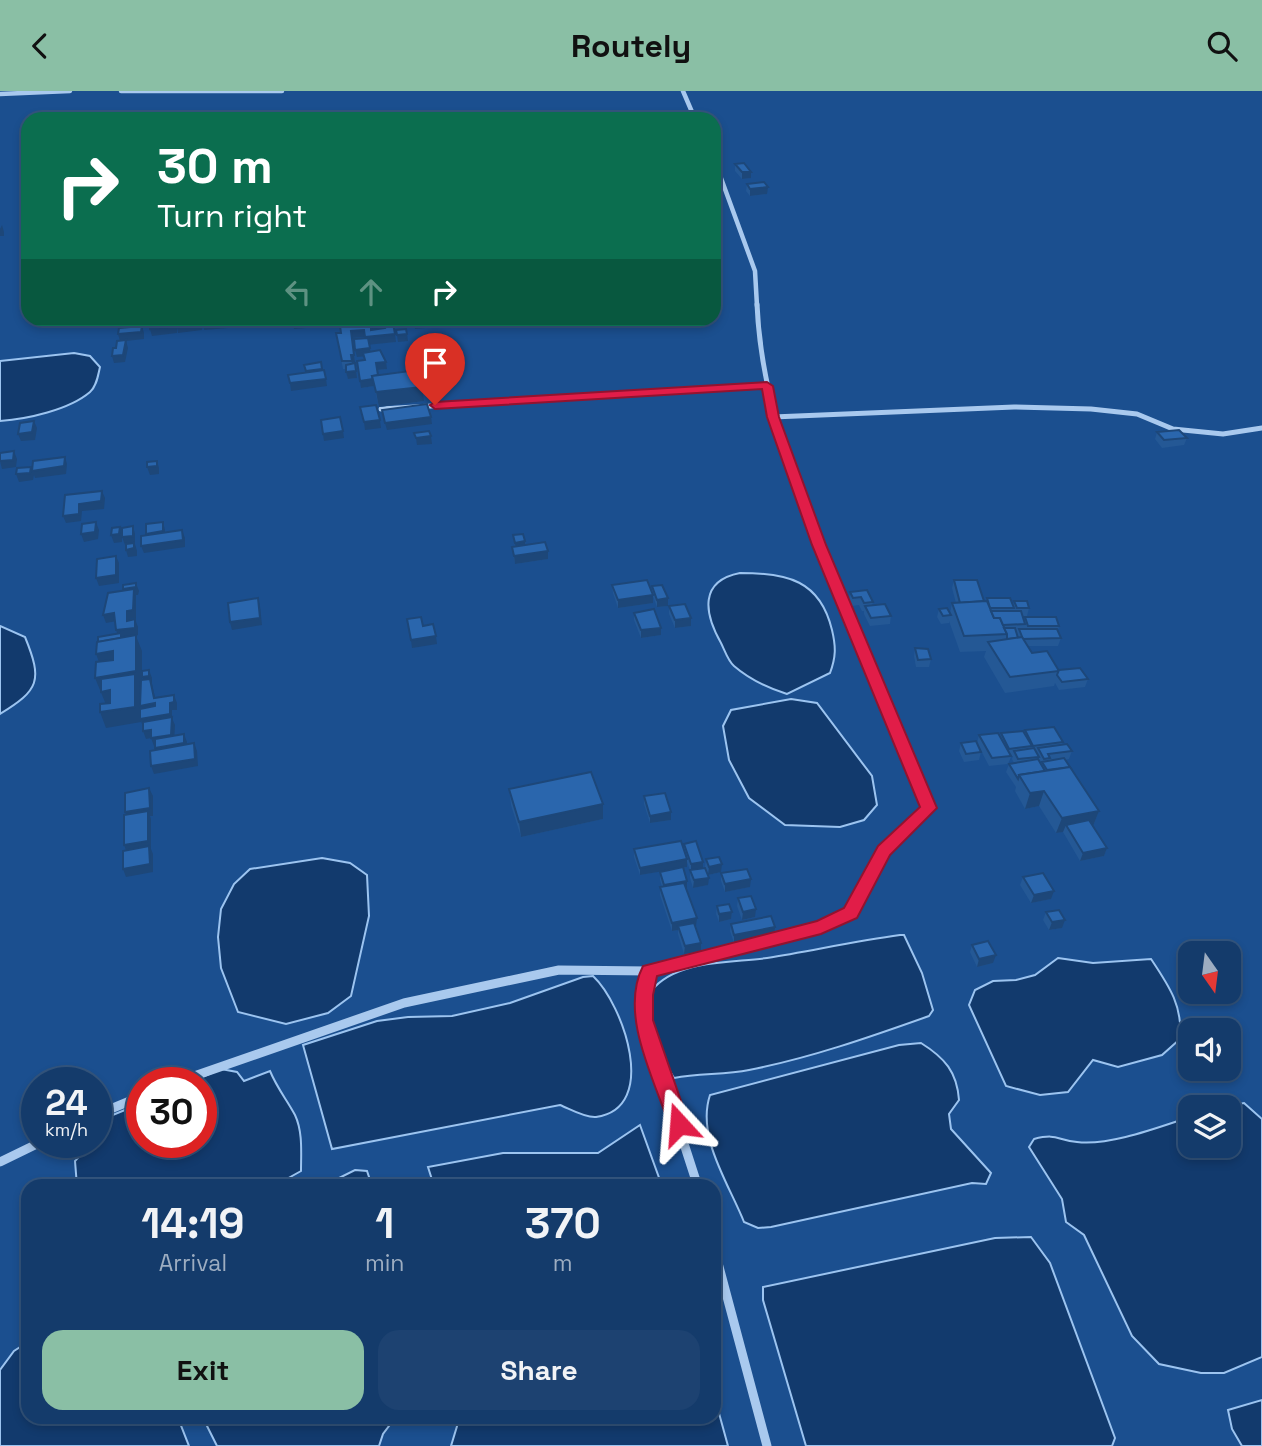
<!DOCTYPE html>
<style>
:root{--surface:#143b6b;--page:#1d4271;--text:#f1f3f6;--muted:#9dadc1;--line:#33557e;--accent:#8abfa5}
body{margin:0;font-family:"Space Grotesk",sans-serif;background:var(--page);color:var(--text);height:100vh;display:flex;flex-direction:column;font-size:26px;white-space:nowrap}
*{box-sizing:border-box;margin:0}
p{font-size:23px;color:var(--muted)}
.icon{flex:none;width:38px;height:38px;fill:none;stroke:currentColor;stroke-width:2;stroke-linecap:round;stroke-linejoin:round}
.map{position:relative;flex:1;overflow:hidden}
.sheet{position:absolute;left:21px;top:1088px;width:700px;height:245px;display:flex;flex-direction:column;background:var(--surface);border-radius:21px;box-shadow:0 4px 10px #0003,0 0 0 2px var(--line)}
.sheet>*{flex:none}
.banner{position:absolute;left:21px;top:21px;width:700px;height:214px;border-radius:21px;box-shadow:0 4px 10px #0003,0 0 0 2px var(--line);background:#0b6e4f;color:#fff;overflow:hidden}
.needle{width:46px;rotate:166deg}
.controls{position:absolute;left:1178px;top:850px;display:grid;gap:14px}
.controls a{display:grid;place-items:center;width:63px;height:63px;border-radius:14px;background:var(--surface);box-shadow:0 4px 10px #0003,0 0 0 2px var(--line);font-size:35px}
.speed{position:absolute;left:21px;top:976px;display:flex;gap:14px;font-size:35px;font-weight:700;text-align:center}
.speed>*{display:grid;place-content:center;width:91px;height:91px;border-radius:50%;background:var(--surface);box-shadow:0 4px 10px #0003,0 0 0 2px var(--line);line-height:1}
.speed small{font-size:18px;font-weight:400}
.speed .limit{border:10px solid #d22;background:#fff;color:#111}
.pin{position:absolute;display:grid;place-items:center;width:60px;height:60px;color:#fff;margin:-72px -30px;border-radius:50% 50% 50% 0;rotate:-45deg;box-shadow:0 0 7px #0007}
.pin .icon{rotate:45deg}
.me{position:absolute;width:77px;margin:-38px;rotate:341deg;stroke-linejoin:round;filter:drop-shadow(0 0 5px #0008)}
.turn{display:flex;align-items:center;gap:24px;height:147px;padding:0 21px;font-size:32px}
.turn .icon{width:91px;height:91px;stroke-width:2.5}
.turn b{display:block;font-size:49px;line-height:60px}
.lanes{display:flex;align-items:center;height:66px;padding:0 21px;background:#0003;justify-content:center;gap:35px;direction:ltr}
.lanes .off{opacity:.35}
.eta{display:flex;justify-content:space-evenly;align-items:center;height:119px;text-align:center}
.eta b{font-size:42px;font-weight:700;line-height:49px}
.button{display:flex;gap:14px;margin-top:auto;padding:14px 21px}
.button a{flex:1;height:80px;border-radius:21px;background:var(--accent);color:#111;font-size:28px;font-weight:700;line-height:80px;text-align:center}
.button a+a{background:var(--page);color:var(--text)}
header{display:flex;justify-content:space-between;align-items:center;height:91px;padding:0 21px;background:var(--accent);color:#111;font-size:32px;font-weight:700}
.map>svg:first-child{display:block}
.water{fill:#123a6d;stroke:#9cc4f0;stroke-width:2}
.lines{fill:none;stroke-linecap:round;stroke-linejoin:round}
.minor-far3{stroke:#a9c9ee;stroke-width:4.5}
.minor-far2{stroke:#a9c9ee;stroke-width:5}
.minor-far1{stroke:#a9c9ee;stroke-width:7}
.minor{stroke:#a9c9ee;stroke-width:9}
.wall{fill:#245895}
.shaded-wall{fill:#1d4779}
.building{fill:#2a66ad;stroke:#1d4779;stroke-width:2}
.route{fill:#e11d48;stroke:#92132f;stroke-width:2}
</style>
<header><svg class="icon" aria-label="back" viewBox="0 0 24 24"><path d="M15 5l-7 7 7 7"/></svg>Routely<svg class="icon" aria-label="search" viewBox="0 0 24 24"><circle cx="10" cy="10" r="6"/><path d="M15 15l6 6"/></svg></header>
<div class="map">
<svg width="1262" height="1355" viewBox="0 0 1262 1355">
<rect width="100%" height="100%" fill="#1b4f8f"/>
<g class="water">
<path d="M74,262L90,265L100,276C98,284 97,295 90,301C69,319 27,328 0,330V270Z"/>
<path d="M740,482C787,482 820,489 832,539C836,556 836,566 830,582L787,603C768,597 749,588 734,575C728,570 725,560 721,552C704,522 699,490 740,482Z"/>
<path d="M0,535L25,546C43,590 39,599 0,623Z"/>
<path d="M791,608L817,612L872,685L877,714L864,729L840,736L785,734L749,707L729,669L723,635L731,619Z"/>
<path d="M322,767L350,772L367,784L369,825L351,905L328,922L286,933L238,921L221,877L218,846L221,818L234,793L250,778Z"/>
<path d="M900,844H904L922,882L933,919L929,925C870,946 810,967 749,979C724,984 699,982 674,987C654,955 650,938 651,900C677,868 731,872 767,867C811,860 855,850 900,844Z"/>
<path d="M1058,867L1093,872L1151,868C1169,895 1183,915 1180,948L1162,964L1118,976L1093,969L1068,1001L1040,1004L1006,995L969,914L975,899L993,890L1016,889L1035,884Z"/>
<path d="M593,885C623,913 660,1017 596,1026C585,1027 570,1018 560,1014L332,1058L303,954L377,930L408,926L452,925L510,912L583,886Z"/>
<path d="M921,952C945,967 957,981 959,1009L949,1023L951,1038L991,1082L986,1093L972,1092L771,1136L758,1137L744,1131C729,1093 696,1046 710,1004L899,954Z"/>
<path d="M221,978L237,981L244,990L270,980C277,997 287,1009 295,1024C303,1041 301,1062 301,1080L274,1095H77L75,1070L91,1052H96L98,1030L142,1012V1052H201V992H188Z"/>
<path d="M1244,1012L1262,1028V1266L1224,1282H1201L1159,1273L1132,1245L1084,1144L1066,1131L1062,1108L1029,1056L1034,1048C1058,1042 1056,1049 1077,1051C1110,1055 1159,1036 1190,1026V1055H1228V1017H1217Z"/>
<path d="M640,1034L662,1095H434L428,1076L503,1062H598Z"/>
<path d="M355,1079L367,1080L372,1095H323Z"/>
<path d="M1031,1146L1050,1172L1115,1347L1112,1355H806L763,1209V1196L995,1147Z"/>
<path d="M28,1251V1326L178,1327L189,1355H0V1279L14,1260Z"/>
<path d="M714,1304L728,1355H451L458,1332L470,1327L714,1326Z"/>
<path d="M1262,1309V1355H1242L1232,1338L1228,1319Z"/>
<path d="M203,1327H395L383,1343L379,1355H217Z"/>
</g>
<g class="lines">
<g class="minor-far3">
<path d="M121,0H282"/>
<path d="M683,0L695,28"/>
<path d="M0,3L70,0"/>
<path d="M714,68L755,180L757,215"/>
</g>
<g class="minor-far2">
<path d="M757,213C761,312 799,406 837,497"/>
<path d="M381,318L767,295"/>
<path d="M773,326L1014,316L1091,318L1137,323L1173,338L1223,343L1262,337"/>
</g>
<path class="minor-far1" d="M698,868L821,836L851,822L884,759L928,717L836,495"/>
<g class="minor">
<path d="M174,992L404,912L559,879L649,880"/>
<path d="M96,1024L142,1005"/>
<path d="M0,1071L39,1052"/>
<path d="M698,1096L644,929L643,904L649,880L705,866"/>
<path d="M714,1157L767,1355"/>
</g>
</g>
<g class="wall">
<path d="M735,73L751,87L742,88L735,80Z"/>
<path d="M747,93L767,103L750,105L746,100Z"/>
<path d="M382,230L383,238L396,251L369,253L370,261L387,278L377,279L378,284L424,310L379,316L374,295L361,297L364,265L357,266L365,246L352,247L355,271L352,272L357,287L348,288L346,278H343L336,242Z"/>
<path d="M1157,341L1187,347L1184,354L1162,357L1155,348Z"/>
<path d="M513,444L525,450L526,454L548,460V468L515,473L512,456H515Z"/>
<path d="M954,489L984,510H986L987,507L1013,515L1014,510L1029,517L1027,525H1022L1024,530L1025,526L1059,535L1058,539L1061,547L1058,555H1027L1032,562L1059,579L1088,588L1085,596L1059,599L1055,592L1054,595L1005,602L984,566L986,560L960,561L949,530V532L941,533L937,526L939,518L950,522L952,512H956L952,497Z"/>
<path d="M612,494L652,502V495L668,507V515L657,516L653,505V512L618,517L613,502Z"/>
<path d="M850,501L873,511L872,514L891,525L890,533L870,535L864,523V520H862L859,514L852,515L849,508Z"/>
<path d="M669,515L691,527V535L675,537L669,523Z"/>
<path d="M634,522L661,544L641,547L634,529Z"/>
<path d="M915,557L931,568L929,576H916L914,565Z"/>
<path d="M1025,639L1063,651L1062,653L1072,660L1069,668L1065,669L1099,720L1093,735L1107,757L1104,765L1080,770L1063,741L1056,742L1039,715L1025,718L1015,700L1016,696L1006,681L1009,673L1014,672L1012,668L1013,665L1011,666L1008,673L989,675L977,652L979,644L1000,645L1001,642H1024Z"/>
<path d="M961,652L981,661L979,669L964,671L959,660Z"/>
<path d="M509,698L603,713V728L521,746L511,714Z"/>
<path d="M644,705L671,729L650,732L644,713Z"/>
<path d="M684,753L703,771V777L708,794L693,797L690,787V779L687,771V776L683,777L686,798L696,835L701,860L684,863L678,843V839L672,840L660,804V796H662L660,789V781L678,777L640,784L634,766V758H683Z"/>
<path d="M706,768L721,781L708,784L705,776Z"/>
<path d="M721,782L750,796L725,801L721,790Z"/>
<path d="M1023,786L1051,808L1031,812L1020,794Z"/>
<path d="M738,807L755,826L742,829L737,815Z"/>
<path d="M717,815L732,821L731,828L719,831L716,823Z"/>
<path d="M1046,821L1062,837L1049,839L1043,829Z"/>
<path d="M731,833L774,844L734,852L730,840Z"/>
<path d="M972,854L993,872L977,876L970,861Z"/>
</g>
<g class="shaded-wall">
<path d="M742,81H751V87L742,88Z"/>
<path d="M768,96L767,103L750,105V98Z"/>
<path d="M2,134L4,141V145H0V138Z"/>
<path d="M174,228H201L203,234L202,239L178,242L177,236V242L152,245L150,238Z"/>
<path d="M227,228L228,237L204,239L203,232Z"/>
<path d="M380,229L383,241L361,238L360,231Z"/>
<path d="M304,230L306,237L294,238L293,231Z"/>
<path d="M425,230V237L415,238L414,231Z"/>
<path d="M142,235L144,242V248L126,250L128,257L125,271L114,272L112,265L120,250L118,243Z"/>
<path d="M364,239L365,246L352,247L355,271L352,272L351,264V240Z"/>
<path d="M395,243L396,251L366,254L365,246Z"/>
<path d="M407,243L408,250L398,251L397,244Z"/>
<path d="M370,257L371,265L357,266L355,259Z"/>
<path d="M386,271L387,278L377,279L376,272Z"/>
<path d="M355,272L357,287L348,288L346,281Z"/>
<path d="M326,288L327,295L291,300L290,292Z"/>
<path d="M373,288L374,295L361,297L360,290Z"/>
<path d="M422,296L424,310L379,316L376,301Z"/>
<path d="M431,326L432,333L387,339L385,332Z"/>
<path d="M380,329L381,337L365,339L364,331Z"/>
<path d="M34,330L37,337L35,349L21,350L18,343Z"/>
<path d="M343,340L344,347L324,350L323,343Z"/>
<path d="M431,345L432,353L417,354L416,347Z"/>
<path d="M14,360L17,368L16,376L2,378L0,370Z"/>
<path d="M65,366L67,373L66,383L35,387L34,384L33,389L19,391L16,383L31,376L33,380Z"/>
<path d="M157,370L159,377V383L150,384L147,376Z"/>
<path d="M102,400L105,407L104,418L82,420L81,430L66,432L63,425L79,413Z"/>
<path d="M96,431L99,439L98,448L84,451L81,443Z"/>
<path d="M163,431L165,439V448L149,450L146,443Z"/>
<path d="M133,435L135,443V453L137,460V465L128,466L126,459L134,453L125,454L122,446Z"/>
<path d="M120,436L122,443V451L114,452L111,444Z"/>
<path d="M182,439L185,447V456L144,462L141,455Z"/>
<path d="M525,450L526,458L516,460L515,452Z"/>
<path d="M548,460V468L515,473L514,465Z"/>
<path d="M116,465L119,472V492L99,495L96,487Z"/>
<path d="M136,492L139,500L138,504H136V527L130,528V537H135V528L138,536V544L136,545L142,560V595L140,596L141,614L155,612L158,620L143,622L141,616V628L170,623V612L174,611V604L177,612V619H172V627L175,634L174,652L154,655L151,647L146,648L143,640L151,639L154,647L171,644L172,631L143,636L141,630V631L106,637L100,621L135,616V597L110,601L116,615L107,616L95,587L136,580V545L123,547L124,560L114,562L119,576L102,579L96,563L100,562L97,556L121,552V547H119L116,539L130,537L127,530V520L133,519L134,505L126,506L123,498L136,496Z"/>
<path d="M653,504V512L618,517V509Z"/>
<path d="M258,507L260,515L262,534L232,539L230,531Z"/>
<path d="M668,507V515L657,516V509Z"/>
<path d="M114,522L117,530L106,532L103,524Z"/>
<path d="M691,527V535L675,537V529Z"/>
<path d="M661,537V544L641,547V539Z"/>
<path d="M436,545L437,553L412,557L411,549Z"/>
<path d="M149,579L152,587V593L157,615L154,607L145,594L142,586Z"/>
<path d="M184,643L187,651V660L158,665L155,657Z"/>
<path d="M194,652L197,660L198,675L154,683L151,675Z"/>
<path d="M149,697L153,705V725H150L151,728V758L153,763V781L126,786L123,778L127,762L124,754L128,729L125,721Z"/>
<path d="M1044,700L1039,715L1025,718L1030,702Z"/>
<path d="M603,713V728L521,746L519,731Z"/>
<path d="M1099,720L1093,735L1066,734L1063,741L1056,742L1062,727Z"/>
<path d="M671,721V729L650,732V725Z"/>
<path d="M1107,757L1104,765L1080,770L1083,762Z"/>
<path d="M687,768V776L640,784V777Z"/>
<path d="M703,771V779L691,781V773Z"/>
<path d="M722,773L721,781L708,784L709,776Z"/>
<path d="M709,787L708,794L693,797L694,789Z"/>
<path d="M751,788L750,796L725,801V793Z"/>
<path d="M687,790V798L664,802V794Z"/>
<path d="M1054,800L1051,808L1031,812L1034,804Z"/>
<path d="M756,818L755,826L742,829L743,821Z"/>
<path d="M732,821L731,828L719,831V823Z"/>
<path d="M697,827L696,835L679,838L678,835V839L672,840V832Z"/>
<path d="M1065,829L1062,837L1049,839L1052,831Z"/>
<path d="M775,836L774,844L734,852V844Z"/>
<path d="M701,852V860L684,863L685,855Z"/>
<path d="M996,864L993,872L977,876L979,868Z"/>
</g>
<g class="building">
<path d="M744,72L751,81H742L735,73Z"/>
<path d="M764,91L768,96L750,98L747,93Z"/>
<path d="M158,228H175V235L150,238V231L158,230Z"/>
<path d="M194,228H201L200,232L176,234L177,229Z"/>
<path d="M203,228H226V230L203,232Z"/>
<path d="M292,228H304V230L293,231Z"/>
<path d="M359,228H380V229L360,231Z"/>
<path d="M413,228H424L425,230L414,231Z"/>
<path d="M382,230V234L371,235V239L385,237L384,233L393,232L395,243L365,246L364,239L351,240L354,264H351L352,270H342L336,242H341L340,235Z"/>
<path d="M142,235L141,241L118,243L119,237Z"/>
<path d="M406,238L407,243L397,244L396,239Z"/>
<path d="M368,247L370,257L355,259L354,248Z"/>
<path d="M126,249L123,264L112,265L113,257H116L117,250Z"/>
<path d="M380,259L386,271L376,272L378,284L372,285L373,288L360,290L357,270L365,269L363,262Z"/>
<path d="M321,271L322,278L306,280L304,274Z"/>
<path d="M355,272L356,280L346,281V274Z"/>
<path d="M324,279L326,288L290,292L288,284Z"/>
<path d="M417,279L422,296L376,301L372,285Z"/>
<path d="M427,313L431,326L385,332L382,319Z"/>
<path d="M376,314L380,329L364,331L360,316Z"/>
<path d="M340,326L343,340L323,343L321,329Z"/>
<path d="M34,330L32,341L18,343L20,332Z"/>
<path d="M1179,339L1187,347L1164,349L1157,341Z"/>
<path d="M429,340L431,345L416,347L414,342Z"/>
<path d="M14,360L13,369L0,370V362Z"/>
<path d="M65,366L64,375L32,380L33,370Z"/>
<path d="M157,370V375L147,376V371Z"/>
<path d="M31,376L30,382L16,383L17,377Z"/>
<path d="M102,400L101,410L79,413V423L63,425L65,404Z"/>
<path d="M96,431L95,441L81,443L82,433Z"/>
<path d="M163,431V440L146,443V433Z"/>
<path d="M133,435V445L122,446V437Z"/>
<path d="M120,436L119,443L111,444L112,437Z"/>
<path d="M182,439L183,449L141,455V445Z"/>
<path d="M523,443L525,450L515,452L513,444Z"/>
<path d="M545,451L548,460L514,465L512,456Z"/>
<path d="M134,452V457L126,459V453Z"/>
<path d="M116,465V484L96,487L97,468Z"/>
<path d="M647,489L653,504L618,509L612,494Z"/>
<path d="M954,489H977L984,510L960,512Z"/>
<path d="M136,492V496L123,498V494Z"/>
<path d="M662,494L668,507L657,509L652,495Z"/>
<path d="M134,498L133,519L127,520V530L135,528V537L116,539L114,522L103,524L108,502Z"/>
<path d="M867,499L873,511L864,512L861,506L853,507L850,501Z"/>
<path d="M258,507L260,527L230,531L228,512Z"/>
<path d="M987,507H1010L1014,517H990Z"/>
<path d="M987,510L994,527H1000L1007,543L964,545L952,512Z"/>
<path d="M1014,510H1027L1029,517H1017Z"/>
<path d="M685,513L691,527L675,529L669,515Z"/>
<path d="M885,513L891,525L871,527L865,515Z"/>
<path d="M947,517L951,524L943,525L939,518Z"/>
<path d="M654,518L661,537L641,539L634,522Z"/>
<path d="M991,520H1021L1025,533L1003,534L1000,527H994Z"/>
<path d="M421,526L423,535L433,533L436,545L411,549L407,528Z"/>
<path d="M1025,526H1056L1059,535H1028Z"/>
<path d="M1004,537H1015L1018,547L1007,548V543Z"/>
<path d="M1019,538H1057L1061,547L1023,548Z"/>
<path d="M121,542V547L98,551V546Z"/>
<path d="M136,544V580L95,587L96,571L113,569V560L96,563L97,551Z"/>
<path d="M1022,546L1032,562L1047,560L1059,580L1010,586L988,551Z"/>
<path d="M915,557L928,558L931,568L918,569Z"/>
<path d="M1080,577L1088,588L1062,591L1057,584L1059,579Z"/>
<path d="M149,579V585L142,586V580Z"/>
<path d="M135,583V616L100,621V613L110,612V599L101,601V588Z"/>
<path d="M150,588L154,607L174,604V611L170,612V623L140,628V618L155,615V612L140,615L141,589Z"/>
<path d="M172,626L171,644L151,647V639L143,640V631Z"/>
<path d="M1054,636L1063,651L1033,655L1025,639Z"/>
<path d="M1023,640L1032,655L1009,658L1001,642Z"/>
<path d="M998,642L1011,665L992,667L979,644Z"/>
<path d="M184,643V652L155,657V648Z"/>
<path d="M976,650L981,661L966,663L961,652Z"/>
<path d="M194,652L195,668L151,675L150,660Z"/>
<path d="M1067,653L1072,660L1048,663L1050,667L1044,668L1038,657Z"/>
<path d="M1034,657L1039,666L1018,668L1014,660Z"/>
<path d="M1064,667L1072,679L1070,676L1047,679L1042,671Z"/>
<path d="M1038,668L1045,680L1019,684L1018,688L1009,673Z"/>
<path d="M1070,676L1099,720L1062,727L1044,700L1030,702L1019,684Z"/>
<path d="M591,681L603,713L519,731L509,698Z"/>
<path d="M149,697L150,717L125,721V702Z"/>
<path d="M665,702L671,721L650,725L644,705Z"/>
<path d="M148,720V750L124,754V724Z"/>
<path d="M1089,729L1107,757L1083,762L1066,734Z"/>
<path d="M681,750L687,768L640,777L634,758Z"/>
<path d="M696,750L703,771L691,773L684,753Z"/>
<path d="M149,755L150,773L123,778V760Z"/>
<path d="M719,766L722,773L709,776L706,768Z"/>
<path d="M683,776L687,790L664,794L660,781Z"/>
<path d="M705,777L709,787L694,789L690,779Z"/>
<path d="M747,778L751,788L725,793L721,782Z"/>
<path d="M1043,782L1054,800L1034,804L1023,786Z"/>
<path d="M684,792L697,827L672,832L660,796Z"/>
<path d="M751,805L756,818L743,821L738,807Z"/>
<path d="M729,813L732,821L719,823L717,815Z"/>
<path d="M1059,819L1065,829L1052,831L1046,821Z"/>
<path d="M771,825L775,836L734,844L731,833Z"/>
<path d="M694,832L701,852L685,855L678,835Z"/>
<path d="M988,850L996,864L979,868L972,854Z"/>
</g>
<path class="route" d="M767,291L773,295L779,326L826,454L937,717L890,764L857,827L821,843L657,885L653,904V929L689,1033L686,1039L679,1042L672,1039L669,1033C653,986 619,922 643,875L817,830L844,817L878,755L920,716L812,454L767,326L762,298L435,318L430,314L435,311Z"/>
</svg>
<div class="controls">
<a><svg class="needle" viewBox="-14 -14 28 28"><path d="M0-13l5 13h-10z" fill="#e53935"/><path d="M0 13l5-13h-10z" fill="#9dadc1"/></svg></a>
<a><svg class="icon" aria-label="sound" viewBox="0 0 24 24"><path d="M4 9h4l5-4v14l-5-4H4zM17 9q2 3 0 6"/></svg></a>
<a><svg class="icon" aria-label="layers" viewBox="0 0 24 24"><path d="M12 4l9 5-9 5-9-5zM3 14l9 5 9-5"/></svg></a>
</div>
<div class="speed"><div>24<small>km/h</small></div><div class="limit">30</div></div>
<div class="pin" style="left:435px;top:314px;background:#d93025"><svg class="icon" aria-label="arrive" viewBox="0 0 24 24"><path d="M6 21V4h12l-3 4 3 4H6"/></svg></div>
<svg class="me" style="left:679px;top:1033px" viewBox="-20 -20 40 40"><path d="M0-17L14 15 0 8-14 15z" fill="#e11d48" stroke="#fff" stroke-width="4"/></svg>
<div class="banner">
<div class="turn"><svg class="icon" aria-label="right" viewBox="0 0 24 24"><path d="M7 20v-9h11M14 6l5 5-5 5"/></svg><div><b>30 m</b>Turn right</div></div>
<div class="lanes"><svg class="icon off" aria-label="left" viewBox="0 0 24 24"><path d="M17 20v-9H6M10 6l-5 5 5 5"/></svg><svg class="icon off" aria-label="ahead" viewBox="0 0 24 24"><path d="M12 20V5M6 11l6-6 6 6"/></svg><svg class="icon" aria-label="right" viewBox="0 0 24 24"><path d="M7 20v-9h11M14 6l5 5-5 5"/></svg></div>
</div>
<section class="sheet">
<div class="eta">
<div><b>14:19</b><p>Arrival</p></div>
<div><b>1</b><p>min</p></div>
<div><b>370</b><p>m</p></div>
</div>
<div class="button"><a>Exit</a><a>Share</a></div>
</section>
</div>
